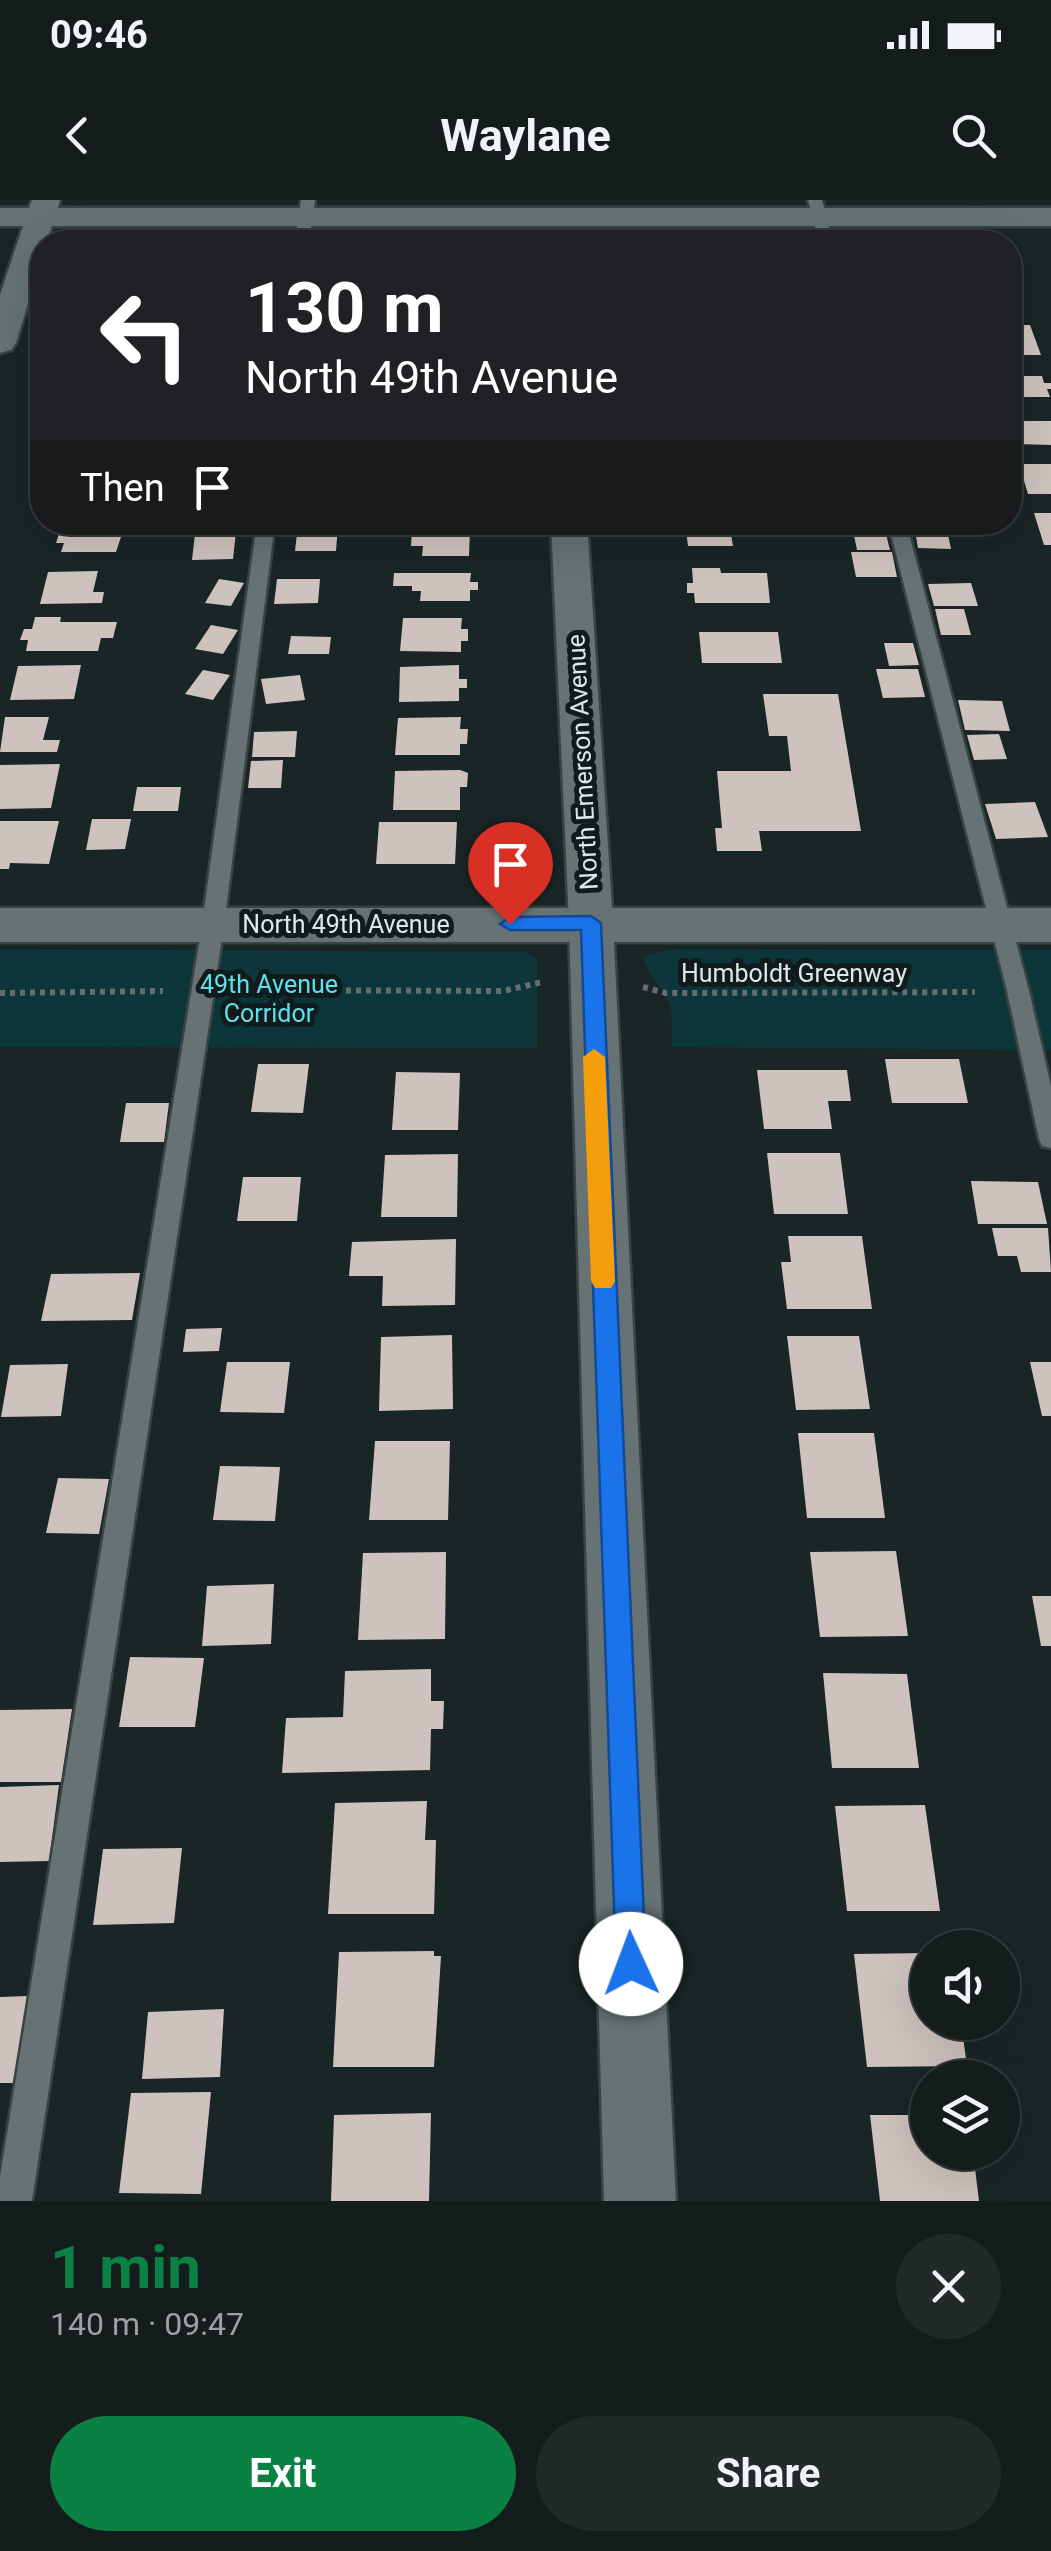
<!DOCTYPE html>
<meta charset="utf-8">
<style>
:root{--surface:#141c1c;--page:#212929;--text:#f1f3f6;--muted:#9da1a3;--line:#333a3b;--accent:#0b8043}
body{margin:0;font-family:Roboto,sans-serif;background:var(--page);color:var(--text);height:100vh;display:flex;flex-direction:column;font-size:38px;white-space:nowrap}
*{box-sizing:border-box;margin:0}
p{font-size:32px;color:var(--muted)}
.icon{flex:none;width:55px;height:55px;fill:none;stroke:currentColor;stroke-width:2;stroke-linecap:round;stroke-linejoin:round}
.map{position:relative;height:2001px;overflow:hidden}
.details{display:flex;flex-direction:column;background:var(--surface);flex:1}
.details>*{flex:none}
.guide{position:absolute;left:30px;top:30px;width:992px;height:305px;border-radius:40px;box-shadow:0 10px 40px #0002,0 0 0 2px var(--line);background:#202124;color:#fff;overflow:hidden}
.fabs{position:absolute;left:910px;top:1730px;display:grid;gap:20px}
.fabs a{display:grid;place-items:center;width:110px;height:110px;border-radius:50%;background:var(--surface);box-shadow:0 10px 40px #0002,0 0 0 2px var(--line);font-size:50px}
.pin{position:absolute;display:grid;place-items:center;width:85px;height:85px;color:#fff;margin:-102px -42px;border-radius:50% 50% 50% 0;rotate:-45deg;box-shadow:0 0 10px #0007}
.pin .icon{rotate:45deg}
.me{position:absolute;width:110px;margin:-55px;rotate:358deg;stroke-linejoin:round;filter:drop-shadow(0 0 8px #0008)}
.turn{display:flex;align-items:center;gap:35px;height:210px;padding:0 50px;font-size:45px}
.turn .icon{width:130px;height:130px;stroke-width:2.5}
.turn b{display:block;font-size:70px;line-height:85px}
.then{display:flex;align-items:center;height:95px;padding:0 50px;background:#0003;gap:20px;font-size:38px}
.round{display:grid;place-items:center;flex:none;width:105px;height:105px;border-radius:52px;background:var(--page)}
.head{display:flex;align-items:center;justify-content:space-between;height:170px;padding:0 50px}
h1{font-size:60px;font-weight:700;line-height:75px;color:var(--accent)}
.action{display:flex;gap:20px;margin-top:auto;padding:20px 50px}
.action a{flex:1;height:115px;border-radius:60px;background:var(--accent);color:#fff;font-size:40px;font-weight:700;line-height:115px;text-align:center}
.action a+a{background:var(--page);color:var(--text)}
.status{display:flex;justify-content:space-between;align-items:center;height:70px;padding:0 50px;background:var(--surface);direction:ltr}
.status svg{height:28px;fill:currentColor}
header{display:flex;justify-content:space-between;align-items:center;height:130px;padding:0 50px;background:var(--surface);font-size:45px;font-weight:700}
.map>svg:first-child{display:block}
.green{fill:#0c3639}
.building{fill:#cec2be}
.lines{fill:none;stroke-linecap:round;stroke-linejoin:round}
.service-casing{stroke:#3a4242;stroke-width:5}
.minor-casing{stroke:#3a4242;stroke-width:5}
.tertiary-casing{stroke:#3a4242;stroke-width:5}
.path{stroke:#656e6e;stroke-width:6;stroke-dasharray:5 5;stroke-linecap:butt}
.service{fill:#667273;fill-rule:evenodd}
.minor{fill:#667273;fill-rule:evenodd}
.tertiary{fill:#667273;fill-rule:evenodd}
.route{fill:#1a73e8;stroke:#114b97;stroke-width:2.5}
.slow{fill:#f59e0b}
.labels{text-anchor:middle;stroke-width:10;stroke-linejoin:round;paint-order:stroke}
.street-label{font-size:25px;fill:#e0e7e7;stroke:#111b1c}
.park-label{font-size:25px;fill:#5de1ea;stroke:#111b1c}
</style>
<div class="status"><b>09:46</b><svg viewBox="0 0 49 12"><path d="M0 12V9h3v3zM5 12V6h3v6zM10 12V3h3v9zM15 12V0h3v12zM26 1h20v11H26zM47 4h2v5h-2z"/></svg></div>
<header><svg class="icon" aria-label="back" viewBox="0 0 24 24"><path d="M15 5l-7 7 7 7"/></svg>Waylane<svg class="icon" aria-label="search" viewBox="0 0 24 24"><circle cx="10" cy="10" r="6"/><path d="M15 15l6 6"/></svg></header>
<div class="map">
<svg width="1051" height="2001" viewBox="0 0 1051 2001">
<rect width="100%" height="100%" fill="#1a2525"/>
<g class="green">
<path d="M0,749L524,752L537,758V848L0,847Z"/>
<path d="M671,749L1051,750V850L672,847L671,807L641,757Z"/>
</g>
<g class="building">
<path d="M91,38L160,39L159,42H89Z"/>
<path d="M1010,88H1016L1024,112H1010Z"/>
<path d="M1010,125H1030L1041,155H1010Z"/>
<path d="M1010,176H1042L1044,183H1051V189H1047L1050,197H1010Z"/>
<path d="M1011,221H1051V245L1017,244Z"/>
<path d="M1019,264H1051V294H1028Z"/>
<path d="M1034,313H1051V345H1044Z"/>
<path d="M685,322H729L733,346H688Z"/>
<path d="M70,324L125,325L116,352H61L64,343H56L60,331H67Z"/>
<path d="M298,325H338L336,351H295Z"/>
<path d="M914,325H946L951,349L918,348Z"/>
<path d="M852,326H884L890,350H857Z"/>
<path d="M412,329H470L469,356H422L423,346H411Z"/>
<path d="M236,332L233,359L192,360L195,334Z"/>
<path d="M851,352H892L897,377H856Z"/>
<path d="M692,368H720L721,373H767L770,403H695L694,393H687V383H693Z"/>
<path d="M98,371L93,392H104L102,403L40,404L48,372Z"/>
<path d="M394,373H471L470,382H478V390H470V401H420L421,391H412V386H393Z"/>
<path d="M219,379L244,383L231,406L205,403Z"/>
<path d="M277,379H320L318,403L274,404Z"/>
<path d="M971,383L978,406H934L928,384Z"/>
<path d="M935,409H964L971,435H941Z"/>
<path d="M35,417H61L60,422H117L113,438H101L98,451H26L28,440H20L24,429H32Z"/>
<path d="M403,418H462L461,429H468V441H461V452L400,451Z"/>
<path d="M211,425L238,430L223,454L195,449Z"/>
<path d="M699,432H778L782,463H702Z"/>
<path d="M291,436L331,437L329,454H288Z"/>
<path d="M884,443H913L919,465L889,466Z"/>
<path d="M81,465L74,499L10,500L18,466Z"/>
<path d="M459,465V479H467V488H459V501L399,502L400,467Z"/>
<path d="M876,469H918L925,497L883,498Z"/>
<path d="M203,470L230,475L213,500L185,494Z"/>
<path d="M300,475L305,500L266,504L261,479Z"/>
<path d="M763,494H838L861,631H759L762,651H717L715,628H722L717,571H791L787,536H769Z"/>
<path d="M958,500L1002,501L1010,531L965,530Z"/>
<path d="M5,517H49L43,540H60L57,552H0Z"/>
<path d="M461,517L460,529H468L467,544H460V555H395L398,518Z"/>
<path d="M297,531L295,557H252L254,532Z"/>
<path d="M999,534L1007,559L974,560L967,535Z"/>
<path d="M283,560L281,588H248L251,561Z"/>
<path d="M60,564L51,608L0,609V565Z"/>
<path d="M460,570L468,573L467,587H460V610H393L395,571Z"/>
<path d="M137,587H181L178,611H133Z"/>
<path d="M1035,602L1048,637L996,639L985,604Z"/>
<path d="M92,619H131L125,649L86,650Z"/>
<path d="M0,621H59L49,664L10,663L9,669H0Z"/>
<path d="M379,622H457L455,664H376Z"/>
<path d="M885,859H959L968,903H892Z"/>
<path d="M258,864H309L303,913L251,912Z"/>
<path d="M757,870H847L851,901H828L832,929H764Z"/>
<path d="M396,872L460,873L458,930H392Z"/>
<path d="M126,903H169L164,942H120Z"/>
<path d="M767,953H840L848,1014H774Z"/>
<path d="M458,954L457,1017H381L385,955Z"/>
<path d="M243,977H301L297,1021H237Z"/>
<path d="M971,981L1038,982L1047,1024H978Z"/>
<path d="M992,1028H1048L1051,1072H1021L1017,1056H998Z"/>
<path d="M788,1036H862L872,1109H787L781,1062H791Z"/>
<path d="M456,1039L455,1105L382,1106L383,1076H349L352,1042Z"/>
<path d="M140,1073L132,1120L41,1121L51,1074Z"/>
<path d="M222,1128L219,1151L183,1152L186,1129Z"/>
<path d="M452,1135L453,1209L379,1211L381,1137Z"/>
<path d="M787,1136H859L870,1209L796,1210Z"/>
<path d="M227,1162H290L284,1213L220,1212Z"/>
<path d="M1030,1162H1051V1216H1042Z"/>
<path d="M68,1164L61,1216L1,1217L10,1165Z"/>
<path d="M798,1233H874L885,1318H807Z"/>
<path d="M375,1241H450L448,1320H369Z"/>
<path d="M220,1266L280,1267L275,1321L213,1320Z"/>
<path d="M58,1278L109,1279L99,1334L46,1333Z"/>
<path d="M896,1351L908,1436L820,1437L810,1352Z"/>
<path d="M446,1352L445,1439L358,1440L363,1353Z"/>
<path d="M274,1384L271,1444L202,1446L207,1386Z"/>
<path d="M1032,1396H1051V1446H1041Z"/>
<path d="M130,1457L204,1458L195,1527H119Z"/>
<path d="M431,1469V1501H444L443,1529H431L430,1570L282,1573L286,1518L343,1517L345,1471Z"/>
<path d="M823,1473L907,1474L919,1568H832Z"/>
<path d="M72,1509L61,1582H0V1510Z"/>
<path d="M59,1585L49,1661L0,1662V1587Z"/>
<path d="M427,1601L425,1640H436L434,1714H328L335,1603Z"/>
<path d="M925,1605L940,1711H847L835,1606Z"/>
<path d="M182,1648L174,1723L93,1725L103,1649Z"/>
<path d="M434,1751V1756H441L434,1867H333L339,1752Z"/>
<path d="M928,1753V1822H961L967,1866L867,1867L854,1754Z"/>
<path d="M27,1796L15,1883H0V1797Z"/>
<path d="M224,1809L220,1877L142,1879L148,1812Z"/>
<path d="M211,1892L201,1994L119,1993L131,1893Z"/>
<path d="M431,1913L429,2001H331L334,1915Z"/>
<path d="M870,1915H928V1952H973L979,2001H880Z"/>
</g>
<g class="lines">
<defs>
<g id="service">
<path d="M301,0H315L309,42H295Z"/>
<path d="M808,0H822L833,42H819Z"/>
<path d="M257,322H275L224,725L32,2001H0V1977L202,725Z"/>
<path d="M888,322H906L1029,791L1051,886V948L1042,946L1039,939L1007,791Z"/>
</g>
<g id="minor">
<path d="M32,0H60L58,8H1051V26H52L47,42H42V57L16,143L11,150L0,153V95L23,26H0V8H29Z"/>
<path d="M551,322H587L613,723L676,2001H604L569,723Z"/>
</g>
<rect id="tertiary" x="0" y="708" width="1051" height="34"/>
</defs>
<use href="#service" class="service-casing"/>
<use href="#minor" class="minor-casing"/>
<use href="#tertiary" class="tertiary-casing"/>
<g class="path">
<path d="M643,787L666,793L975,792"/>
<path d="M246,790L503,791L542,782"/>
<path d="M0,793L163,791"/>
</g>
<use href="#service" class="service"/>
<use href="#minor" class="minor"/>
<use href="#tertiary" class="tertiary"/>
</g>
<path class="route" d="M591,716L601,723L646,1764L641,1775L631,1780L620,1775L616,1764L581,730H510L500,724L510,717Z"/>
<path class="slow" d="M594,849L605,857L615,1081L611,1088H595L591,1081L583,857Z"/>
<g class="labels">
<g class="street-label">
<text transform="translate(582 562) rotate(-93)" y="9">North Emerson Avenue</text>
<text x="346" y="733">North 49th Avenue</text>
<text x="794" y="782">Humboldt Greenway</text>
</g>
<g class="park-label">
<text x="269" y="793">49th Avenue<tspan x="269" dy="29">Corridor</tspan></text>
</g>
</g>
</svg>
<div class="fabs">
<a><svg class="icon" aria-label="sound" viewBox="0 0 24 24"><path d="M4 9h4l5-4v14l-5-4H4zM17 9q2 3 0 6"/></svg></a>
<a><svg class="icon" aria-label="layers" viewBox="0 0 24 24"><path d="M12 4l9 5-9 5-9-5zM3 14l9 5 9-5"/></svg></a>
</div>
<div class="pin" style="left:510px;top:724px;background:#d93025"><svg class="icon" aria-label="arrive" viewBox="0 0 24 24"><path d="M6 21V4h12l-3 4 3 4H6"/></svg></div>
<svg class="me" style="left:631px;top:1764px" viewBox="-20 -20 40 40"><circle r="19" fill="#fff"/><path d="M0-13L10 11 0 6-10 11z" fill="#1a73e8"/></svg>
<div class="guide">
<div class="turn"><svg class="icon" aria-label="left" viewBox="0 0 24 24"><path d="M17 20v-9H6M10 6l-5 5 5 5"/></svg><div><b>130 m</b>North 49th Avenue</div></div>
<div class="then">Then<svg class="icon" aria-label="arrive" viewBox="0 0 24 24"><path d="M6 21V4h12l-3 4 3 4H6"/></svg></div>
</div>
</div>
<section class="details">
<div class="head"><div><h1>1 min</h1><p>140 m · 09:47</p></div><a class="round"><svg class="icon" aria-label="close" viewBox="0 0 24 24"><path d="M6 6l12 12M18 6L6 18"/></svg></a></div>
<div class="action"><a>Exit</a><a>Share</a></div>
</section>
